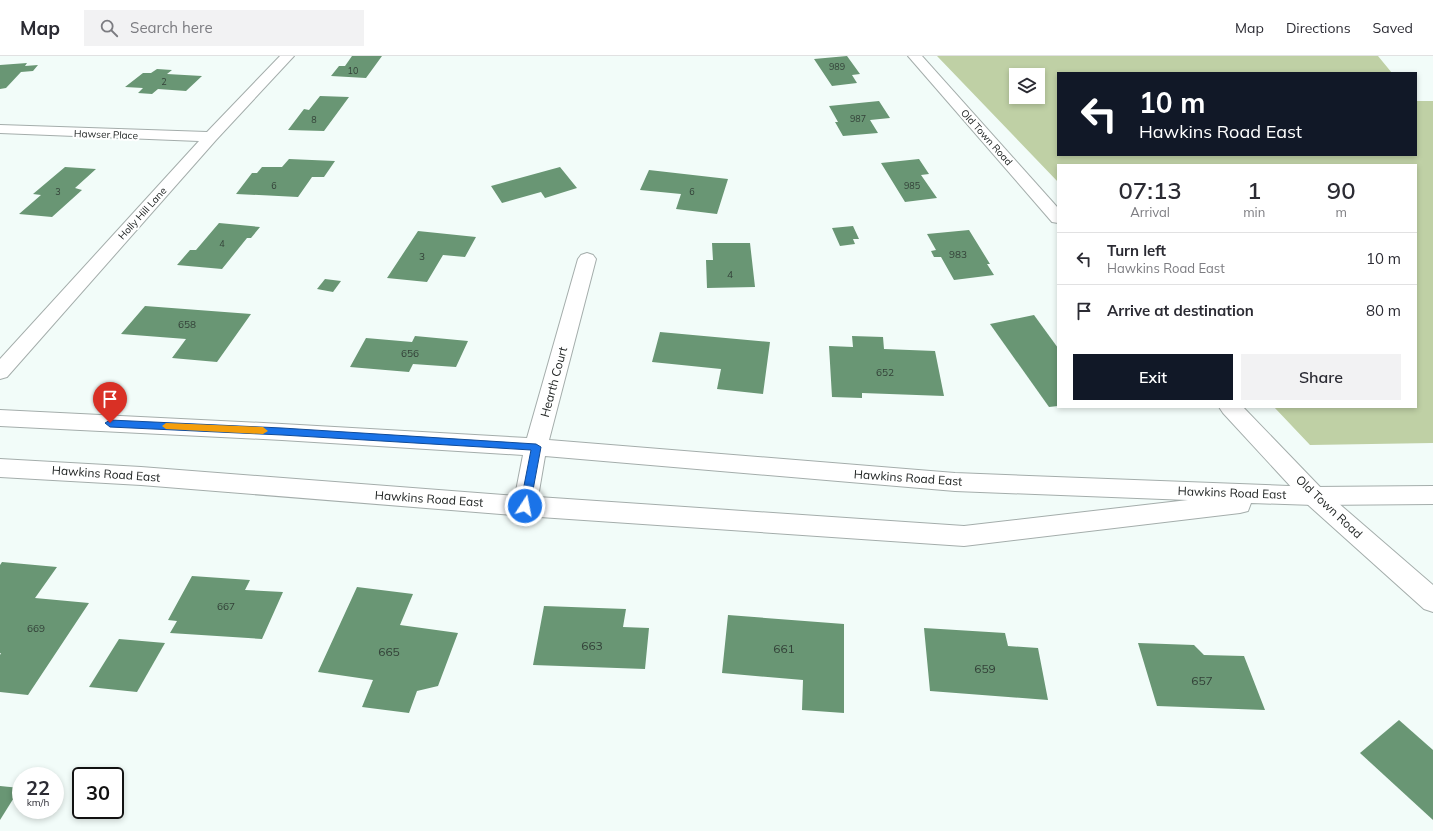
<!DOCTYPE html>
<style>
:root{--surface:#fff;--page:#f2f2f3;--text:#2b2b33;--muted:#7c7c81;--line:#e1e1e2;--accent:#111827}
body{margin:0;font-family:Mulish,sans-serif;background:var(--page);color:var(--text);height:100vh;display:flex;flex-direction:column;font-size:15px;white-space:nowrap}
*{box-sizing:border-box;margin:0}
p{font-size:13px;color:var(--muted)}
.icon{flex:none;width:22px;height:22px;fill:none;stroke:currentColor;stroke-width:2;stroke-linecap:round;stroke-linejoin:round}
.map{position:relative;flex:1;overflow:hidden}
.details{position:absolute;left:1057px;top:108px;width:360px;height:244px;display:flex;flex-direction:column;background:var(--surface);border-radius:0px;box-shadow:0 2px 6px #0003}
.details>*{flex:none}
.top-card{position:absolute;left:1057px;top:16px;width:360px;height:84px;border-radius:0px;box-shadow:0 2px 6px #0003;background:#111827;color:#fff;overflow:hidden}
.fabs{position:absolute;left:1009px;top:12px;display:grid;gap:8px}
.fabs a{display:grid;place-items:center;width:36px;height:36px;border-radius:0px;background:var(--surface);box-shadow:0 2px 6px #0003;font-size:20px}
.speed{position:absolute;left:12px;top:711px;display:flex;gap:8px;font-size:20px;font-weight:700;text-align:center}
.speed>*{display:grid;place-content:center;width:52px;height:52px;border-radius:50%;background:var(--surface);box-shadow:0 2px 6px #0003;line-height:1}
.speed small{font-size:10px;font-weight:400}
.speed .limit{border:2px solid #111;border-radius:6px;background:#fff;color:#111}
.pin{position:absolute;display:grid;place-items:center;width:34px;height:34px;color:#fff;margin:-41px -17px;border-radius:50% 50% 50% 0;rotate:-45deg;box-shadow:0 0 4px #0007}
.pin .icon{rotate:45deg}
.me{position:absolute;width:44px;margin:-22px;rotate:11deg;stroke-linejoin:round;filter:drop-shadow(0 0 3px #0008)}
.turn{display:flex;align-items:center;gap:14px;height:84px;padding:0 16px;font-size:18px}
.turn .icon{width:52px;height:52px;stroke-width:2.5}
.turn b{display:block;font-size:28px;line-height:34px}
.eta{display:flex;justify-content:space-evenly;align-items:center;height:68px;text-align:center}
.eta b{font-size:24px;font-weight:600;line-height:28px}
.action{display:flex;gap:8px;margin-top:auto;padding:8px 16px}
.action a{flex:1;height:46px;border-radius:0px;background:var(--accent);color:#fff;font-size:16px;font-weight:600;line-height:46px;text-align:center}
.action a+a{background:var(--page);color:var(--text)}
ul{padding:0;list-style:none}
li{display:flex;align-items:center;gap:12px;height:52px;padding:0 16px;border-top:1px solid var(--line)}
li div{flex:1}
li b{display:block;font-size:15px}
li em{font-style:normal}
header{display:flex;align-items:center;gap:24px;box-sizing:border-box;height:56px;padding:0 20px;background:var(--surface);border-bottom:1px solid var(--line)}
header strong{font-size:19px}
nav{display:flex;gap:22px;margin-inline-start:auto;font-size:14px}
.search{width:280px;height:36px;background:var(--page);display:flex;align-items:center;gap:10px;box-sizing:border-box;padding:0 14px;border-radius:0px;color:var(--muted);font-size:15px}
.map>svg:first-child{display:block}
.green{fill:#bfd0a5;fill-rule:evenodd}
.building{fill:#699674}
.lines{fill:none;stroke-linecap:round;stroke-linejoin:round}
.minor-casing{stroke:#a4adab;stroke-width:2}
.major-casing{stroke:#a4adab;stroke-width:2}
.minor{fill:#fff;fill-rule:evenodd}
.major{fill:#fff;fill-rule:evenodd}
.route{fill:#1a73e8;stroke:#114b97}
.slow{fill:#f59e0b}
.labels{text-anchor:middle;stroke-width:4;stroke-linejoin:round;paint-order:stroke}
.far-number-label{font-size:9px;fill:#334138}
.far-street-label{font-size:10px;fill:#212524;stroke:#fff}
.number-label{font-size:10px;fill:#334138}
.street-label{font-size:12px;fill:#212524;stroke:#fff}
.near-number-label{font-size:12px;fill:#334138}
</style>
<header>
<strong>Map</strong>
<div class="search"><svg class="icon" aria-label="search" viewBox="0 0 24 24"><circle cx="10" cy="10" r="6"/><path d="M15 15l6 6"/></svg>Search here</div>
<nav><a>Map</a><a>Directions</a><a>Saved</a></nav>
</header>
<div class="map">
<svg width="1433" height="775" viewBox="0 0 1433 775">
<rect width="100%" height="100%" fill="#f2fcf9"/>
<path class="green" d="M937,0H1378L1392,17H1058V99H1416V45H1433V387L1310,389L1274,351H1416V109H1058V126ZM1016,19H1038V41H1016Z"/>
<g class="building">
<path d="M352,0H382L366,22L331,20L339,10H345Z"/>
<path d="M847,0L860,18L852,19L857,27L832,30L814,3Z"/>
<path d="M27,7L25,10L38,9L33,15L21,16L6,32L0,33V9Z"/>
<path d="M157,13L172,14L167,18L202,20L186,35L158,33L152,38L138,37L143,32L125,31L143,17H151Z"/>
<path d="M320,40L349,41L324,75L288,74L304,53L309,54Z"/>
<path d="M879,45L890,62L870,64L878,77L843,80L835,66H838L829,50Z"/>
<path d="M289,103L335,105L324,121H312L298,141L236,138L252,117H257L262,111H282Z"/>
<path d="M919,103L929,118L921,119L937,142L905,146L881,107Z"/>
<path d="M65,111L96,113L75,132L82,134L52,161L19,158L41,139L33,138Z"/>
<path d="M560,111L577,132L545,142L541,136L502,147L491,130Z"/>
<path d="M649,114L728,123L717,158L676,153L681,138L640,134Z"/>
<path d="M219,167L260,171L251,182H247L222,213L177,209L190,194H196Z"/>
<path d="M853,170L859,183H853L855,188L840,190L832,172Z"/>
<path d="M969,174L990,208H987L994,219L954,224L941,201H934L931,195L936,194L927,178Z"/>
<path d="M418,175L476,181L465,201L443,199L427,226L387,222Z"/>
<path d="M712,187H750L755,231L707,232L706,204H713Z"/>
<path d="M325,223L341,225L333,236L317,233Z"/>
<path d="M145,250L251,258L217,306L172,302L186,283L121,278Z"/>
<path d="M1034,259L1058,292V350L1049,351L990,268Z"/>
<path d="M660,276L770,286L763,338L717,333L721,313L652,306Z"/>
<path d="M415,280L468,285L456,311L413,308L409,316L350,311L366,282L412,286Z"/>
<path d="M852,280L883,281L884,293L935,295L944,340L862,337V342L832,341L829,290L853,291Z"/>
<path d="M2,506L57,511L35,542L89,547L28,639L0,636V599L1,597H0V509Z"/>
<path d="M192,520L250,524L245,534L283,536L262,583L170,577L177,565L168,564Z"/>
<path d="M357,531L413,538L400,569L458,577L438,630L417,635L409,657L362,651L373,624L318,616Z"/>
<path d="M544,550L626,553L623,571L649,572L645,613L533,609Z"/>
<path d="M728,559L844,568V657L802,654L803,624L722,617Z"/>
<path d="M924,572L1005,577L1008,590L1038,592L1048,644L930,635Z"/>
<path d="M119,583L165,587L137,636L89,631Z"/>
<path d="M1138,587L1194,589L1204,599L1244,600L1265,654L1157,650Z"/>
<path d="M1399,664L1433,694V764L1360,697Z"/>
<path d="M0,730L20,732L0,764Z"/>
</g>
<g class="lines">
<defs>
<g id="minor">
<path d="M280,0H294L216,84L7,321L0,323V303L199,85L0,77V69L207,76Z"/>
<path d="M587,197L593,199L596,203L549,384L955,417L1314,431L1433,430V448L1314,449L1251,447L1248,455L1240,457L964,490L525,460L141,429L0,421V403L141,411L515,440L523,399L282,384L0,370V354L282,368L527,382L578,203L581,199ZM545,400L955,435L1188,444L964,470L538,441Z"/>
</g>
<g id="major">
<path d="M908,0H922L1058,152V167L1052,166Z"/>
<path d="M1219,351H1243L1322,433L1433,529V556L1424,553L1306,447L1223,357Z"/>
</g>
</defs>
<use href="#minor" class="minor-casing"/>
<use href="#major" class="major-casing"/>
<use href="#minor" class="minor"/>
<use href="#major" class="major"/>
</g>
<path class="route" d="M110,364L282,372L536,388L541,391L530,450L528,453H521L520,450L531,394L282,379L110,371L105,367Z"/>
<path class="slow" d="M166,367L263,371L268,375L263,378L166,373L162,370Z"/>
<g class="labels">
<g class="far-number-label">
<text x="837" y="14">989</text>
<text x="353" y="18">10</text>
<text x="164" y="29">2</text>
<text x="858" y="66">987</text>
<text x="314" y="67">8</text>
<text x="274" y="133">6</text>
<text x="912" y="133">985</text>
<text x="58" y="139">3</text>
<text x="692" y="139">6</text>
<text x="222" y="191">4</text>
</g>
<g class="far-street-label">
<text transform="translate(106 78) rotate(2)" y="4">Hawser Place</text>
<text transform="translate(987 81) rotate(48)" y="4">Old Town Road</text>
<text transform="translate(142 157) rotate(-48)" y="4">Holly Hill Lane</text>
</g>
<g class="number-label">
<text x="958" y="202">983</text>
<text x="422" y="204">3</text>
<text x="730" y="222">4</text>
<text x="187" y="272">658</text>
<text x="410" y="301">656</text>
<text x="885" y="320">652</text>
<text x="226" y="554">667</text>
<text x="36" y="576">669</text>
</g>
<g class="street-label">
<text transform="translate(554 326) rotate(-75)" y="4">Hearth Court</text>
<text transform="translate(106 418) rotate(4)" y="4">Hawkins Road East</text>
<text transform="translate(908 422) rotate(4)" y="4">Hawkins Road East</text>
<text transform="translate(1232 437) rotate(2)" y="4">Hawkins Road East</text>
<text transform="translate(429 443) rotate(4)" y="4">Hawkins Road East</text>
<text transform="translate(1329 451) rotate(43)" y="4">Old Town Road</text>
</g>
<g class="near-number-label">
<text x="592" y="594">663</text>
<text x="784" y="597">661</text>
<text x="389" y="600">665</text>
<text x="985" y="617">659</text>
<text x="1202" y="629">657</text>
</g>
</g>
</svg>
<div class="fabs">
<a><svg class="icon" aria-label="layers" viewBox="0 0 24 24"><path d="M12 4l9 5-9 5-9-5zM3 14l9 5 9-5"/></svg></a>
</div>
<div class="speed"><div>22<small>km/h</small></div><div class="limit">30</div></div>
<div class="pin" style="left:110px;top:367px;background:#d93025"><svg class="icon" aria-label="arrive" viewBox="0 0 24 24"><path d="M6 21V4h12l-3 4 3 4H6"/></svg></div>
<svg class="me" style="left:525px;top:450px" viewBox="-20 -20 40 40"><circle r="17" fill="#1a73e8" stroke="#fff" stroke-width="3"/><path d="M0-11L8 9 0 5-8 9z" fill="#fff"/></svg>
<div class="top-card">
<div class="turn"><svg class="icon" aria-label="left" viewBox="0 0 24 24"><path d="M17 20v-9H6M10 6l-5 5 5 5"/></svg><div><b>10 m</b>Hawkins Road East</div></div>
</div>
<section class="details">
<div class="eta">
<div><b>07:13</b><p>Arrival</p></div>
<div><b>1</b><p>min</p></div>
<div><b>90</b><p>m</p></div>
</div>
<ul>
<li><svg class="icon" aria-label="left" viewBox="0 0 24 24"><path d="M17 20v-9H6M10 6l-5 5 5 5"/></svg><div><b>Turn left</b><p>Hawkins Road East</p></div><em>10 m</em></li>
<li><svg class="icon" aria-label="arrive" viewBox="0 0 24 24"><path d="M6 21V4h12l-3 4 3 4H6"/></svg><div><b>Arrive at destination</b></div><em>80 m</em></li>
</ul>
<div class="action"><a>Exit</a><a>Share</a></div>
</section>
</div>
